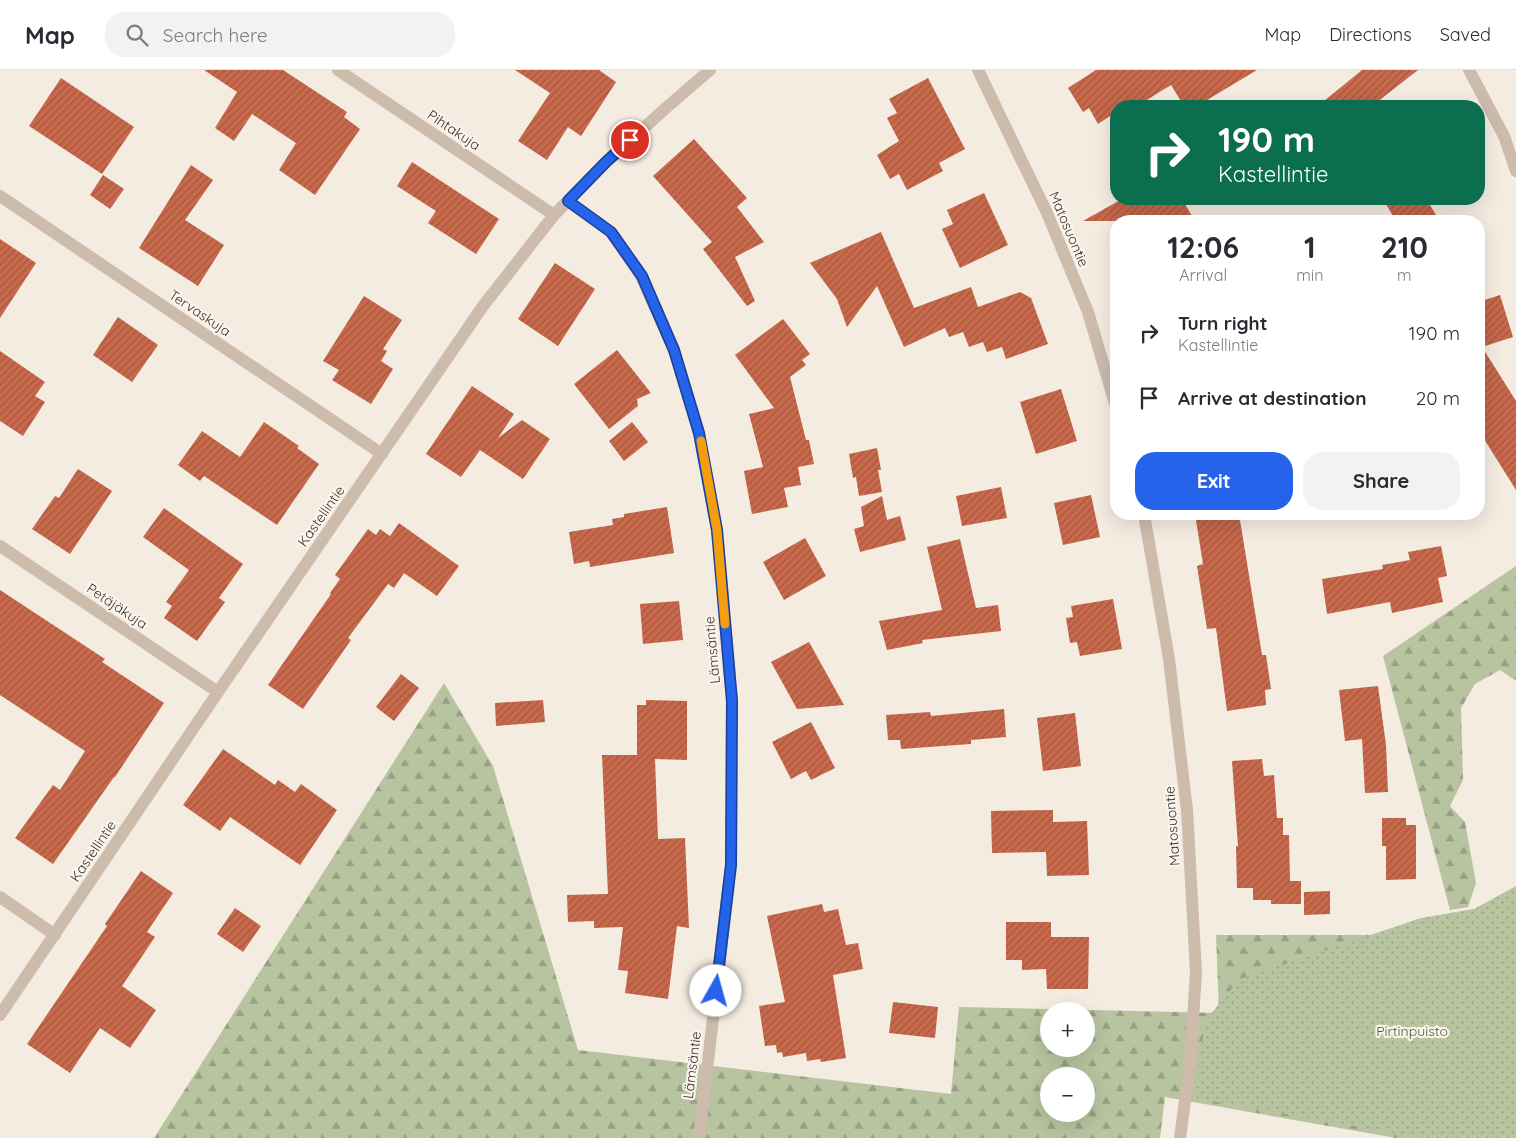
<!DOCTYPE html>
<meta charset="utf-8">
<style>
:root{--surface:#fff;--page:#f2f2f3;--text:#2b2b33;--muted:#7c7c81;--line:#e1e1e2;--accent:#2563eb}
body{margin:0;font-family:Quicksand,sans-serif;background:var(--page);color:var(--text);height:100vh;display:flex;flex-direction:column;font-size:19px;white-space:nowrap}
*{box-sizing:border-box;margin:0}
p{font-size:16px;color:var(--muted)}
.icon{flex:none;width:28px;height:28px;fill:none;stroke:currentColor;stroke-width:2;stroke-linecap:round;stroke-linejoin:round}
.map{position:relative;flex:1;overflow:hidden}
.details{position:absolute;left:1110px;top:145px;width:375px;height:305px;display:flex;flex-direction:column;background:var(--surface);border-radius:20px;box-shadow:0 5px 20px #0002}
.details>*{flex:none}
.hud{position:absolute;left:1110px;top:30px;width:375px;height:105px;border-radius:20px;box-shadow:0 5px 20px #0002;background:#0b6e4f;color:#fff;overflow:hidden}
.tools{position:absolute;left:1040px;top:932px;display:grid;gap:10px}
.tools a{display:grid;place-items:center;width:55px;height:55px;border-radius:50%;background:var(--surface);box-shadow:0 5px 20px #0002;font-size:25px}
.pin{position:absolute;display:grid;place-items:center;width:42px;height:42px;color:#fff;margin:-21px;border:2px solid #fff;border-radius:50%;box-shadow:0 1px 5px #0007}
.me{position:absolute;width:55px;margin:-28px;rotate:7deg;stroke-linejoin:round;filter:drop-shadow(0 0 4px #0008)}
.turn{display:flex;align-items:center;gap:18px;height:105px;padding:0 25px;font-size:22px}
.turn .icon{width:65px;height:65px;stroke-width:2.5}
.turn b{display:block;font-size:35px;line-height:42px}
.eta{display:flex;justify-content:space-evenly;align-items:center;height:85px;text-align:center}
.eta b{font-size:30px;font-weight:800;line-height:35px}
.button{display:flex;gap:10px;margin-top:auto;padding:10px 25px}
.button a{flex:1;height:58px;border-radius:20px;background:var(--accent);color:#fff;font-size:20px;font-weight:800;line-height:58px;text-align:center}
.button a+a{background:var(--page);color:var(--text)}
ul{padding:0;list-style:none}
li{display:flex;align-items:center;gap:15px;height:65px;padding:0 25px}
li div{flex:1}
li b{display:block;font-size:19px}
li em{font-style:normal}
header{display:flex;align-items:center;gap:30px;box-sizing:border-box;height:70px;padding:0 25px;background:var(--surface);border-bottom:1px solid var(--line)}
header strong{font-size:24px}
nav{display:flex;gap:28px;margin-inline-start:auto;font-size:18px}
.search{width:350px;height:45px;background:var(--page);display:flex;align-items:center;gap:12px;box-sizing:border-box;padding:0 18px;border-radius:20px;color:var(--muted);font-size:19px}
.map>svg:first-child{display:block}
.forest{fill:url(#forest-firs);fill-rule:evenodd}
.park{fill:url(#park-dots)}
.building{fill:url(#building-hatch)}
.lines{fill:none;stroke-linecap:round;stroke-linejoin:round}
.minor{stroke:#cdbbac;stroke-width:12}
.route-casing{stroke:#184099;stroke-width:12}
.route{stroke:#2563eb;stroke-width:9}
.slow{stroke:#f59e0b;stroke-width:9}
.labels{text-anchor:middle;stroke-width:4.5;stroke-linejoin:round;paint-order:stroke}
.street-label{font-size:14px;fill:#3b302b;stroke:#fbf5ee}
.park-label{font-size:14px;fill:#4a5a2e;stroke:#fbf5ee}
</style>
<header>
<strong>Map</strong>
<div class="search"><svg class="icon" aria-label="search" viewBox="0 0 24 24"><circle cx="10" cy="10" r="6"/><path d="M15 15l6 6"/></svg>Search here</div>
<nav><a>Map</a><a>Directions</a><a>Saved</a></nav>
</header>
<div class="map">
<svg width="1516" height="1068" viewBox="0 0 1516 1068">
<defs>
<pattern id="forest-firs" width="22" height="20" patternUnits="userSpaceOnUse" patternTransform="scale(1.25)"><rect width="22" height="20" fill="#b8c4a0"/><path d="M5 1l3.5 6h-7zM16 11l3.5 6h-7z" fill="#97a083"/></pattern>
<pattern id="park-dots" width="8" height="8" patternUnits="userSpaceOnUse" patternTransform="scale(1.25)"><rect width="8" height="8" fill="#b8c4a0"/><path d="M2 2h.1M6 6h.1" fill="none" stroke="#97a083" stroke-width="1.8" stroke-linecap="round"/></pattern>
<pattern id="building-hatch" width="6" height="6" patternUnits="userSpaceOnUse" patternTransform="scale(1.25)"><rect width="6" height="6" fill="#c8694b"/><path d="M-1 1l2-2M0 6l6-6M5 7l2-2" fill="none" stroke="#a4573f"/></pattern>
</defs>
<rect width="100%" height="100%" fill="#f4ebe1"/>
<g class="forest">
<path d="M1516,496V611L1500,600L1475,614L1461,638L1463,710L1450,736L1465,752L1476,813L1468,837L1450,840L1383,586Z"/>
<path d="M444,613L493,696L578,980L951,1024L959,937L1219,943L1216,865H1441L1516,1068H1396L1165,1027L1160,1068H154ZM1049,941H1086V979H1049ZM1049,1006H1086V1044H1049Z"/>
</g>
<path class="park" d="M1516,816V1068H1423L1195,1028L1205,951L1240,909L1421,848L1474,839Z"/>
<g class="building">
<path d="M204,0H283L347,42L344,47L360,59L315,125L279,100L296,73L252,44L234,71L215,58L237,22Z"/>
<path d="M515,0H599L616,12L581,66L568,57L547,90L518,71L550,23Z"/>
<path d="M1096,0H1257L1197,36H1184L1171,15L1137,36H1116V42L1098,54L1089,38L1083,42L1068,18Z"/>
<path d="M1362,0H1418L1372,36H1318Z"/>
<path d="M61,8L134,57L102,104L29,56Z"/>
<path d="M928,8L965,79L939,93L943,101L907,120L899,104L890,109L877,85L899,71L887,48L897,43L889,29Z"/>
<path d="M694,69L747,128L737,137L764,172L735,187L755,231L747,236L703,179L712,172L653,106Z"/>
<path d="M412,92L499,149L476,184L428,153L436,141L397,116Z"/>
<path d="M191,95L213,110L185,150L224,175L198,216L139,178Z"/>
<path d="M103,105L124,119L110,139L90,125Z"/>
<path d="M984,123L1008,175L960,198L942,159L953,154L947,140Z"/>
<path d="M1122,129H1182L1195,151H1083Z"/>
<path d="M1383,129H1426L1440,151H1396Z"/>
<path d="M881,162L914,238L971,217L978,237L1020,222L1031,228L1048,274L1006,289L1002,277L987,282L983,272L969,277L963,262L949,267L945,258L904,277L877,216L847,257L837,229L810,193Z"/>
<path d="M0,169L36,193L0,248Z"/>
<path d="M555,193L595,219L558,276L518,249Z"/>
<path d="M1500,225L1513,267L1482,277L1516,331V420L1479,361V232Z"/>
<path d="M364,226L402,250L383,279L387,281L381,291L393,299L371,334L332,310L339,300L323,291Z"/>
<path d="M118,247L158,275L132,312L93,285Z"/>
<path d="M783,249L810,284L802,290L806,295L790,307L806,370H809L814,394L798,397L801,415L784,418L788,437L752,444L744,401L763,397L749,344L774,338L735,285Z"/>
<path d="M617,280L651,323L637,329L638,336L609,359L574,314Z"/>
<path d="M0,281L45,312L35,326L45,332L23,366L0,351Z"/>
<path d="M472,316L514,344L498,368L522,350L550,369L523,409L480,380L461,407L426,384Z"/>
<path d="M1061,319L1077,371L1036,384L1020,332Z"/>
<path d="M264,352L299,376L297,378L319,394L277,455L204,406L200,411L178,395L202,361L240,387Z"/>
<path d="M632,352L648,372L624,391L609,371Z"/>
<path d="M877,378L881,400H878L882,422L859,426L856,407L853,408L849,384Z"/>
<path d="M78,399L112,421L70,484L32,459L55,426L59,428Z"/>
<path d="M1001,417L1007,448L962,456L956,426Z"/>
<path d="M1091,425L1100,467L1063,475L1054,433Z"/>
<path d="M882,426L887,450L900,446L906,470L860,482L854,459L864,456L861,437Z"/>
<path d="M667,437L674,483L590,497L589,491L574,494L569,462L613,455L612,449L624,447V444Z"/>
<path d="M164,438L243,494L219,528L225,532L197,571L164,548L172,536L166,532L189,500L143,467Z"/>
<path d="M1195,444H1239L1262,585H1266L1271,619L1265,620L1266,635L1227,641L1216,558L1207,559L1197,496L1203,494Z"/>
<path d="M399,453L459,496L437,526L404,503L394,518L388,514L348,568L351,570L303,639L268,615L331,524L330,523L340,509L335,505L368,459L376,465L380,459L390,466Z"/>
<path d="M805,468L826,506L784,530L763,492Z"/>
<path d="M960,469L976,538L998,535L1001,561L922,570L923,573L887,580L879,551L942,540L927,477Z"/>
<path d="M1441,476L1447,506L1438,508L1443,532L1392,543L1390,532L1327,544L1322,509L1383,499L1382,495L1410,490L1408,482Z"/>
<path d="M0,520L105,589L102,592L164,633L115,707H114L53,794L15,768L53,715L60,720L85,681L0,625Z"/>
<path d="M1113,529L1122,579L1080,586L1077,572L1070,573L1066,548L1073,547L1071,536Z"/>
<path d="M679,531L683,570L643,574L640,534Z"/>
<path d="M809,572L844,635L797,639L771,592Z"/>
<path d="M401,604L419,618L394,651L376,637Z"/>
<path d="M1378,616L1386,675L1388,722L1365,723L1362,669L1345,671L1339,620Z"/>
<path d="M543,630L545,652L496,656L495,633Z"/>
<path d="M646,630L687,631V690L655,689L658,769L685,768L689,858L677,856L668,929L625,923L628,901L618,900L623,857L594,858V851L568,852L567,825L608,824L602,685H637V635H646Z"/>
<path d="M1004,639L1006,667L971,670V674L901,679L900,670H888L886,645L930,642L931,646Z"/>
<path d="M1075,643L1081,696L1043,701L1037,648Z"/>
<path d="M811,652L835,698L811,710L806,701L791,709L772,672Z"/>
<path d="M223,679L275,715L278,710L295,722L301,714L337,740L300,795L230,747L220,761L183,735Z"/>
<path d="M1262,689L1264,706L1274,705L1277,748H1283V765H1289L1290,811H1301V834H1271V830H1253V818H1237L1236,776H1238L1232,691Z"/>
<path d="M1053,740V752L1087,751L1089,805L1047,806L1046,782L992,783L991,741Z"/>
<path d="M1382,748H1406V755H1416V809L1386,810V776H1382Z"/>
<path d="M141,801L173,823L147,862L155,867L122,916L156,940L130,978L100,958L70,1003L27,974L107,856L105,854Z"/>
<path d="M1330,821V844L1304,845V822Z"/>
<path d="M822,834L824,842L838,839L846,875L858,873L863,899L833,905L846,988L821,992L820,989L807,991L806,983L783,987L782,982L777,983L776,975L765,976L759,936L785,932L767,846Z"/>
<path d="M235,838L261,856L243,882L217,864Z"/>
<path d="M1006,852H1051V867H1089L1088,919H1047L1046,899L1022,900V890H1006Z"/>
<path d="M893,932L938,937L935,968L889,963Z"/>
</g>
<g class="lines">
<g class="minor">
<path d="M338,0L554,145"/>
<path d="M978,0L1047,143L1088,242L1116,337"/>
<path d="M1469,0L1504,66L1516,101"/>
<path d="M0,126L382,384"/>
<path d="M568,131L611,162L641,206L674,280L699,363L717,460L732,631L731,795L699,1068"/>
<path d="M1144,444L1169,589L1187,740L1189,775L1196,903L1190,994L1180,1068"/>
<path d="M0,476L218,622"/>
<path d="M0,827L55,865"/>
<path d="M0,945L218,622L483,236L554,145L606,92L667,37L710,0"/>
</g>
</g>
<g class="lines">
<defs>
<path id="route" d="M630,70L606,92L568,131L611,162L642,206L674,280L699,363L717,460L732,631L731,795L716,921"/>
</defs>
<use href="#route" class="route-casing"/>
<use href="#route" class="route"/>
<path class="slow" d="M701,371L717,460L725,554"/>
</g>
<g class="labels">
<g class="street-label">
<text transform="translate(454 60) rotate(34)" y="5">Pihtakuja</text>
<text transform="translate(1069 159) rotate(67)" y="5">Matosuontie</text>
<text transform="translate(200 243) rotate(34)" y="5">Tervaskuja</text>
<text transform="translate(321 446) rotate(-55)" y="5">Kastellintie</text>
<text transform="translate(117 536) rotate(34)" y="5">Petäjäkuja</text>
<text transform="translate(712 580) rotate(-95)" y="5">Lämsäntie</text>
<text transform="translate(1172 756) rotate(-94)" y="5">Matosuontie</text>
<text transform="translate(93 781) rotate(-56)" y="5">Kastellintie</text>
<text transform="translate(692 995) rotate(-83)" y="5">Lämsäntie</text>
</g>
<g class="park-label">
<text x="1412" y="966">Pirtinpuisto</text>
</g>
</g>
</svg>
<div class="tools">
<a>+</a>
<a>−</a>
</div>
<div class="pin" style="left:630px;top:70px;background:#d93025"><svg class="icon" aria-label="arrive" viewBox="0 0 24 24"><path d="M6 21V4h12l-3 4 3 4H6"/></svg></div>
<svg class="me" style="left:716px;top:921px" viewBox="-20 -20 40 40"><circle r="19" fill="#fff"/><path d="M0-13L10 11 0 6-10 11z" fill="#2563eb"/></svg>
<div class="hud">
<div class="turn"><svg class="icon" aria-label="right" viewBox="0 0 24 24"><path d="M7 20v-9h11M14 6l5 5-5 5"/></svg><div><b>190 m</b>Kastellintie</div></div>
</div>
<section class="details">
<div class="eta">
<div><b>12:06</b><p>Arrival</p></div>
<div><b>1</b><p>min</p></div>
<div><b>210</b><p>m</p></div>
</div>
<ul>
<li><svg class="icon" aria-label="right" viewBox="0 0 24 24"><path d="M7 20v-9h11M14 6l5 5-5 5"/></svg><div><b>Turn right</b><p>Kastellintie</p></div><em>190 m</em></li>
<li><svg class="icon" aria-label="arrive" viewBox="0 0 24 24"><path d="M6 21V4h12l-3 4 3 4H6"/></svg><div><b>Arrive at destination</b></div><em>20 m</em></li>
</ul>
<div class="button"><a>Exit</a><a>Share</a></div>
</section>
</div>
